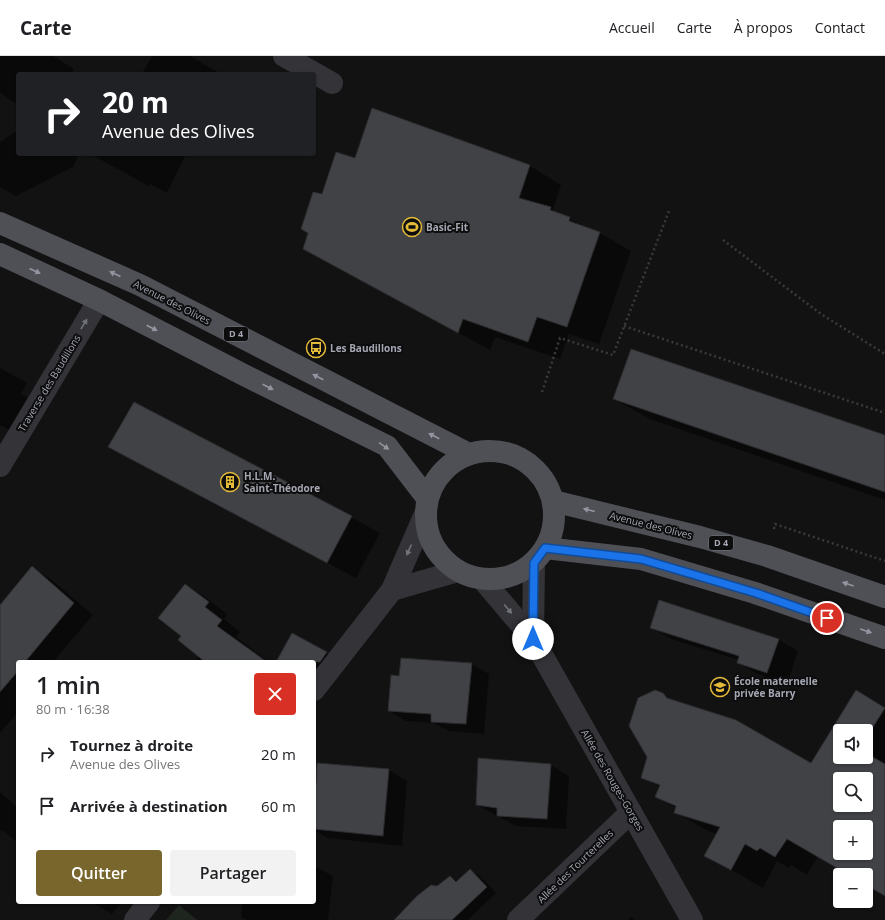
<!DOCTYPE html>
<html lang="fr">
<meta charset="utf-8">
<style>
:root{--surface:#fff;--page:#f2f2f2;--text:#202124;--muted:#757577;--line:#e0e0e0;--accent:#78662d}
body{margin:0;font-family:"Open Sans",sans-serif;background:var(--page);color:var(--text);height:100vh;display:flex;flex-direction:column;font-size:15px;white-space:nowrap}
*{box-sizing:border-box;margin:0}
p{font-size:13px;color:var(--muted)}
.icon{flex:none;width:22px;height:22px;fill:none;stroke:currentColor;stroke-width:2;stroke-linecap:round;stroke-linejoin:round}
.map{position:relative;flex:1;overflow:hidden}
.details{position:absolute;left:16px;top:604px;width:300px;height:244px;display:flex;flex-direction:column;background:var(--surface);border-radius:4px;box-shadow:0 1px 3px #0004}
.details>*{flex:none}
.guide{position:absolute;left:16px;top:16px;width:300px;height:84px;border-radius:4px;box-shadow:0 1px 3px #0004;background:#202124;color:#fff;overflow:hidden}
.buttons{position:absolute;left:833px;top:668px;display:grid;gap:8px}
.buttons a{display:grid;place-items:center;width:40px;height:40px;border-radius:4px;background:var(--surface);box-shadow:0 1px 3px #0004;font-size:20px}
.pin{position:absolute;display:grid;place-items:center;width:34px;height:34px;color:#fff;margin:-17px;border:2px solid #fff;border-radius:50%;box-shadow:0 1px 4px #0007}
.me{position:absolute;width:44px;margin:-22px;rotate:0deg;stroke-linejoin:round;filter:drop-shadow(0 0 3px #0008)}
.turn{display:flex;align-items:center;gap:14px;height:84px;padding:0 20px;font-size:18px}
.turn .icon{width:52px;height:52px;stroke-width:2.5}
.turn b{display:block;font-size:28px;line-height:34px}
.round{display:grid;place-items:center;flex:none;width:42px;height:42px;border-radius:4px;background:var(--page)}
.head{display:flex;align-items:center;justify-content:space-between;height:68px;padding:0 20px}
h1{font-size:24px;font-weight:600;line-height:30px}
.button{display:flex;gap:8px;margin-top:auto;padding:8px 20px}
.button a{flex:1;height:46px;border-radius:4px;background:var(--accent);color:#fff;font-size:16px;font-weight:600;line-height:46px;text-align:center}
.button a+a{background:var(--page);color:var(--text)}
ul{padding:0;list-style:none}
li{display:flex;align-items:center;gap:12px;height:52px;padding:0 20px}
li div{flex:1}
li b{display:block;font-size:15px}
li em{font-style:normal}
header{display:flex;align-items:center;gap:24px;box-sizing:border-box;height:56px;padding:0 20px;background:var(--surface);border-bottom:1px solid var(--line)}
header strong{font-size:19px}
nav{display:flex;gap:22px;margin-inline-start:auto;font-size:14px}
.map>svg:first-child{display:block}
.green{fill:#1e251f}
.shadow{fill:#0007;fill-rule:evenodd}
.building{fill:#414246;stroke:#2c2c2f;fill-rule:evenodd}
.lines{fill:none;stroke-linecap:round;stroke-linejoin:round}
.path{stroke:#393a3e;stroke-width:2.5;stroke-dasharray:2 3;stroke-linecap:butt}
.minor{stroke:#333338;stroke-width:22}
.major{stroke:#4f5056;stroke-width:22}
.oneway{fill:#9396a0}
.oneway2{fill:#71737b}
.route-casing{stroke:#114b97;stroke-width:10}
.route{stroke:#1a73e8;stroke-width:7}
.labels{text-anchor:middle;stroke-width:4;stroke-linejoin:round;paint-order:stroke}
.shield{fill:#0d0d0e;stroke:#777981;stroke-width:1}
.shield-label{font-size:9px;font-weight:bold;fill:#a4a7b2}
.poi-label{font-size:10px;font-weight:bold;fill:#a4a7b2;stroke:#0d0d0e;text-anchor:start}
.street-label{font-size:10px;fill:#a4a7b2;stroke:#0d0d0e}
</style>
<header>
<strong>Carte</strong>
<nav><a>Accueil</a><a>Carte</a><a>À propos</a><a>Contact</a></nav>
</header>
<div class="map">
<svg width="885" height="864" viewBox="0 0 885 864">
<rect width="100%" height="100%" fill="#121213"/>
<path class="green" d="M179,849L197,864H166Z"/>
<g class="shadow">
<path d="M0,0H53L74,13L71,18H18V49L0,37Z"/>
<path d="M152,0H190L221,18H142Z"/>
<path d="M373,53L530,110L561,129L553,154L589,173L600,177L631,195L599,288L569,278L560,303L495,281L490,294L304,193L322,140L356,104Z"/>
<path d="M18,74V98H79L73,111L16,140L0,131V86Z"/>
<path d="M90,98H186L167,137L150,128L149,130Z"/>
<path d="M0,312L27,327L21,338L28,342L9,374L0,369Z"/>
<path d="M614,343L885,380V444L650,363Z"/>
<path d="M110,391L351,461L380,477L356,522L138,407Z"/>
<path d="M32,512L51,523L93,559L53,606H18V656L0,677V550Z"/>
<path d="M185,529L204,540L227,558L224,563L240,576L236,581L269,606H195L200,600L182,580Z"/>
<path d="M651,571L778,583L798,595L787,628L758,618L738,607L739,604L671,583Z"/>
<path d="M316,591L335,602L314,627V606H278Z"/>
<path d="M472,608L489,618L484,678L449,675L434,667L406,665L389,655L400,621Z"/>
<path d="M856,636L885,652V839L866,828V819H851L818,800L807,819L791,809L789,812L777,805L763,832L705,799L717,778L706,774L675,756L676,752L656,741L660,731L642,721L648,701L662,638L677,646L812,708ZM840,675H866V701H840ZM840,723H866V749H840ZM840,771H866V797H840Z"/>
<path d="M551,709L569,720L566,773L516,770L477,749Z"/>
<path d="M389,714L407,725L402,790L328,782L314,774V728Z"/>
<path d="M0,736L18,752V787L2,774L0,776Z"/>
<path d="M314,810L333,820L328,864H247L241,861L242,846H314Z"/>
<path d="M470,815L480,820L496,837L468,864H396L450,821L458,826Z"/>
<path d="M91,846H122L112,858Z"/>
<path d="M631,861L636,864H628Z"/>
</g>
<g class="building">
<path d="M372,52L530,109L519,142L551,151L550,154L570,161L569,165L600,176L567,271L537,261L528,286L463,263L458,277L303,193L308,177L301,173L313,136L322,138L336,96L355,102Z"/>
<path d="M631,293L885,379V436L613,343Z"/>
<path d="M134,346L352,460L327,507L108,391Z"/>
<path d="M32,510L74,547L25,606H18V615L0,636V549Z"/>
<path d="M185,528L209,546L205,551L222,564L217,570L267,606H205L178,584L181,580L158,562Z"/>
<path d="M659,544L779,583L767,617L737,607L739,600L650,572Z"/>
<path d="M292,577L327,596L320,606H276Z"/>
<path d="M401,602L472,607L466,668L431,666V658L388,655L391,619L399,620Z"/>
<path d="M655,634L663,637L667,642L736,664L811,707L856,634L885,652L866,682V675H840V701H866V697L885,708V840L866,829V819H849L787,783L775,801L760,792L757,795L745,788L731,814L704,800L720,771L674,757L676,750L655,741L660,729L641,722L647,701L629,670L638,642ZM840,723H866V749H840ZM840,771H866V797H840Z"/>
<path d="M478,702L551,708L547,763L497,760V752L476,749Z"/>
<path d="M317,707L389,713L383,780L314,773V727H316Z"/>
<path d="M470,813L487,831L452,864H394L417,840L431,829L437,830L450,820L456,826Z"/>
</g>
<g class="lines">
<g class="path">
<path d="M723,184L821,258L885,298"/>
<path d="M624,270L885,357"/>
<path d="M542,336L560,282L613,299L669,155"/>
<path d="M774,473L775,468L885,505"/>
</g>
<g class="minor">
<path d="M284,0L332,27"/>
<path d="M0,410L99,244"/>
<path d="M482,523L533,583L692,864"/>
<path d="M392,534L458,515"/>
<path d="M533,583L534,507"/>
<path d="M314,634L392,534L425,458"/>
<path d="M135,864L149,846"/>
<path d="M518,864L631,756"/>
</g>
<g class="major">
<path d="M0,167L140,229L469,398"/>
<path d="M0,198L99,244L244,319L387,390L427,442"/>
<circle cx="490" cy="459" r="64"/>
<path d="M553,445L700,481L767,500L885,541"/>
<path d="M545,492L641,503L755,537L885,582"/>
</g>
</g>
<defs><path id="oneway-solid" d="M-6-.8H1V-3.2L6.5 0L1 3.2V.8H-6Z"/></defs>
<g class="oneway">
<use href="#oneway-solid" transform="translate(35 215) rotate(25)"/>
<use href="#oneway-solid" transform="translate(115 218) rotate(-156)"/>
<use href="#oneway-solid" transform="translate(152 272) rotate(27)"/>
<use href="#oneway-solid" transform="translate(318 321) rotate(-153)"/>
<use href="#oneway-solid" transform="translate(268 331) rotate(27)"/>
<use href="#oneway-solid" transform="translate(434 380) rotate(-153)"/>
<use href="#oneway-solid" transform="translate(384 390) rotate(34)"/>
<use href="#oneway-solid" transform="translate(589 454) rotate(-166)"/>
<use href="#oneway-solid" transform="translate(848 528) rotate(-161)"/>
<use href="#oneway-solid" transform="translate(866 575) rotate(19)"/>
</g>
<g class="oneway2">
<use href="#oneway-solid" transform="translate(84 268) rotate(-59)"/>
<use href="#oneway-solid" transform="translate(409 494) rotate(114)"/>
<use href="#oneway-solid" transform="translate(508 553) rotate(50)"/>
</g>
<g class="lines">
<defs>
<path id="route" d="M533,583L534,507L545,492L641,503L756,537L827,562"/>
</defs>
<use href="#route" class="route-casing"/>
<use href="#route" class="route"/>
</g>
<defs>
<symbol id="stadium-ring" viewBox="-11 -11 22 22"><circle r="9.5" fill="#0d0d0e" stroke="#e3bb39" stroke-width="1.5"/><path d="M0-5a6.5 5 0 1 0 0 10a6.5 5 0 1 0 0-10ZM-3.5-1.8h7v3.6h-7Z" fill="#e3bb39"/></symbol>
<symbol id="bus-ring" viewBox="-11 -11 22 22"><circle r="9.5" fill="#0d0d0e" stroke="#e3bb39" stroke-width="1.5"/><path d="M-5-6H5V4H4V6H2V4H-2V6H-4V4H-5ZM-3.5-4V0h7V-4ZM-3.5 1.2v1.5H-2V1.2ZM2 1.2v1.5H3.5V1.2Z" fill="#e3bb39"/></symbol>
<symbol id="building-ring" viewBox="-11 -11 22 22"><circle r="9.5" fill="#0d0d0e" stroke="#e3bb39" stroke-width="1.5"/><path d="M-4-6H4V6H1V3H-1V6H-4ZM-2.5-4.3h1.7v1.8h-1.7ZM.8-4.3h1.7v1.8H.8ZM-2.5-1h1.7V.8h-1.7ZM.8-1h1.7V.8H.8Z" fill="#e3bb39"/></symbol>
<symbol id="school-ring" viewBox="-11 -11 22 22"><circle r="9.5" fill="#0d0d0e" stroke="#e3bb39" stroke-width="1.5"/><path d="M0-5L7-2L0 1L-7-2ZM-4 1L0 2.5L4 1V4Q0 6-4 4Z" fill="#e3bb39"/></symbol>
</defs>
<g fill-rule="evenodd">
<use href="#stadium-ring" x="401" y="160" width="22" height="22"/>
<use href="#bus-ring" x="305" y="281" width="22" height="22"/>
<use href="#building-ring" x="219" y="415" width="22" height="22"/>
<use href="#school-ring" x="709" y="620" width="22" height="22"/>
</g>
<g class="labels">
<g class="shield">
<rect x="224" y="271" width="24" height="14" rx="3"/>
<rect x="709" y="480" width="24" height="14" rx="3"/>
</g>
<g class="shield-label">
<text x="236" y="281">D 4</text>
<text x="721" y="490">D 4</text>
</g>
<g class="poi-label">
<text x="426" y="175">Basic-Fit</text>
<text x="330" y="296">Les Baudillons</text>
<text x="244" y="424">H.L.M.<tspan x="244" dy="12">Saint-Théodore</tspan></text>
<text x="734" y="629">École maternelle<tspan x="734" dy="12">privée Barry</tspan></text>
</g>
<g class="street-label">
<text transform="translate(172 246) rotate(27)" y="4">Avenue des Olives</text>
<text transform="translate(49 327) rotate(-59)" y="4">Traverse des Baudillons</text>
<text transform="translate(651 469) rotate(14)" y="4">Avenue des Olives</text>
<text transform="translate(613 724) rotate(60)" y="4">Allée des Rouges-Gorges</text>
<text transform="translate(575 810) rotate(-44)" y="4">Allée des Tourterelles</text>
</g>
</g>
</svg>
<div class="buttons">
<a><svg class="icon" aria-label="sound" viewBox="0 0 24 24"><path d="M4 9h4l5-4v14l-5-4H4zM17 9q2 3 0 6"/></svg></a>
<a><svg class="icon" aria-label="search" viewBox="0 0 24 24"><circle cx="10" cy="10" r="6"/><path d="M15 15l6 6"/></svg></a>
<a>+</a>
<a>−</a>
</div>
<div class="pin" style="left:827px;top:562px;background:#d93025"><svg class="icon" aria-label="arrive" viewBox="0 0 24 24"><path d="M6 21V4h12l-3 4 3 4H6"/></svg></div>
<svg class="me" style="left:533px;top:583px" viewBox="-20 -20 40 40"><circle r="19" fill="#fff"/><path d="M0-13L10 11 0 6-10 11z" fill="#1a73e8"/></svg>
<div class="guide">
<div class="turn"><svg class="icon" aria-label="right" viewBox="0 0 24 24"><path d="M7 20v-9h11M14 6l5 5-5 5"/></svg><div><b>20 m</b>Avenue des Olives</div></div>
</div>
<section class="details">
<div class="head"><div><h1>1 min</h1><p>80 m · 16:38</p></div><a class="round" style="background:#d93025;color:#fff"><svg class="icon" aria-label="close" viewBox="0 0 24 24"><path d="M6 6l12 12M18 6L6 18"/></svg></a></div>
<ul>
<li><svg class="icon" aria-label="right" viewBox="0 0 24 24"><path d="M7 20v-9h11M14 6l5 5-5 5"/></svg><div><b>Tournez à droite</b><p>Avenue des Olives</p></div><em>20 m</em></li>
<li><svg class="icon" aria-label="arrive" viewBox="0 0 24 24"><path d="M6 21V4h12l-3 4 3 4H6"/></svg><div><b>Arrivée à destination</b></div><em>60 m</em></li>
</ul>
<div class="button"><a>Quitter</a><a>Partager</a></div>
</section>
</div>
